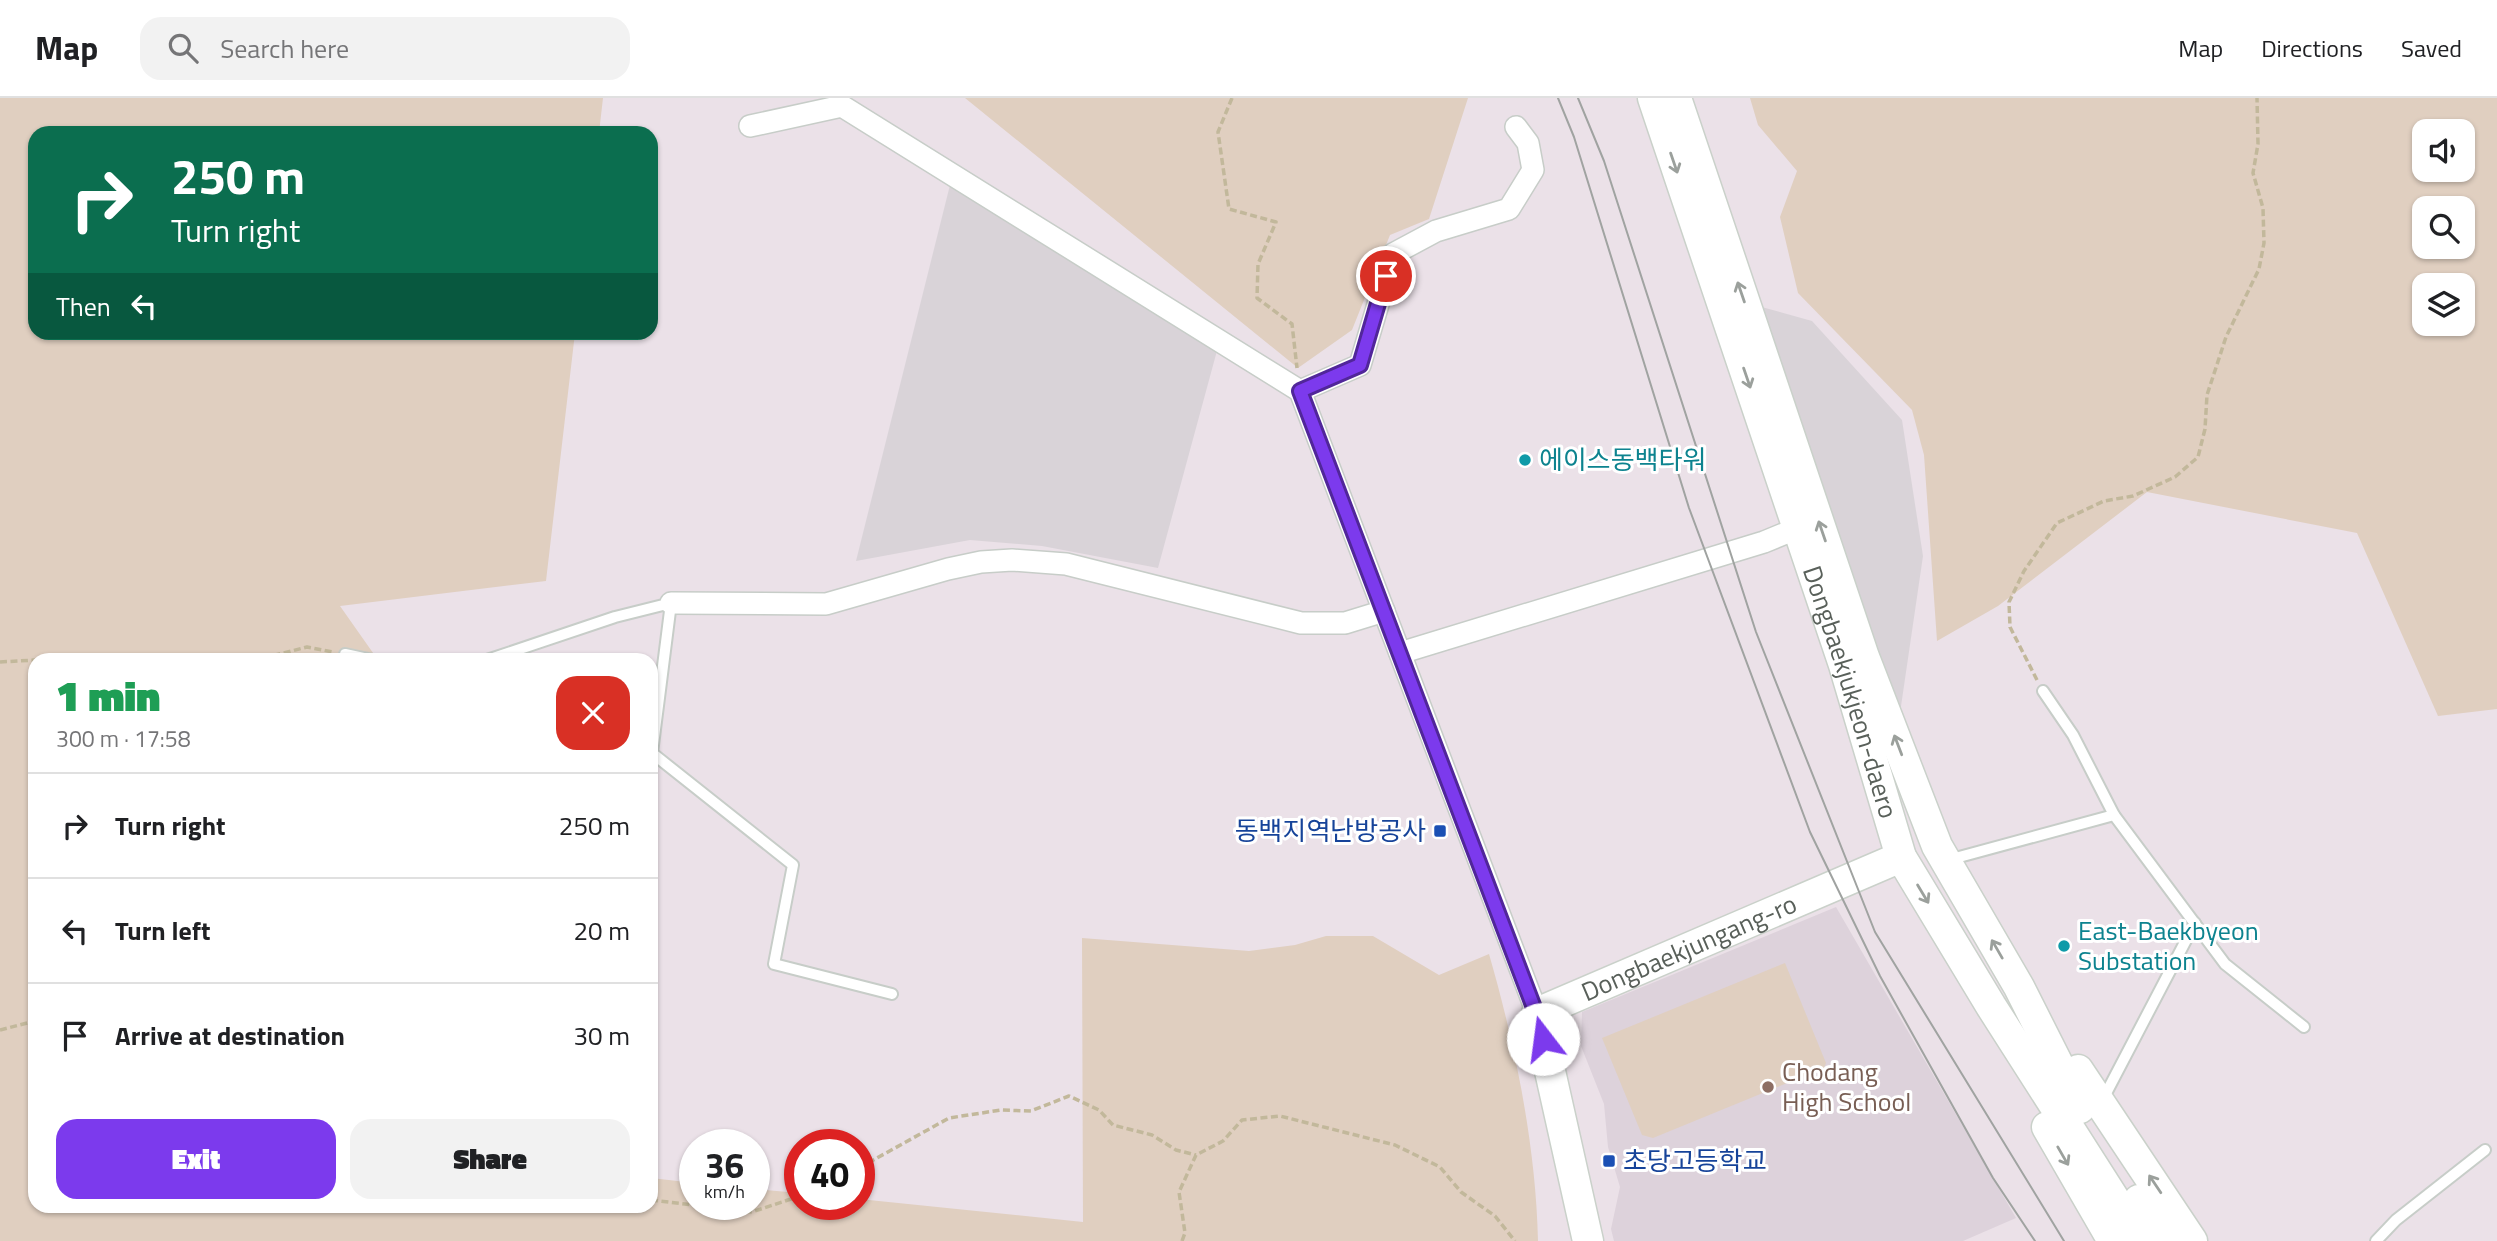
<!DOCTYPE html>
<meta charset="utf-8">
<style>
:root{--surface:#fff;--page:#f2f2f2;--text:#202124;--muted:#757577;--line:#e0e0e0;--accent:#7c3aed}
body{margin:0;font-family:"Titillium Web","Noto Sans KR",sans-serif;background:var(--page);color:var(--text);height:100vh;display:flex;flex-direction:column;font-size:26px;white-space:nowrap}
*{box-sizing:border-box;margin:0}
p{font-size:23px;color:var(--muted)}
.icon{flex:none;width:38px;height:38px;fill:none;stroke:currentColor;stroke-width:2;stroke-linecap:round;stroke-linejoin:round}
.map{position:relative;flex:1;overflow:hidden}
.sheet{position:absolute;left:28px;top:555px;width:630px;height:560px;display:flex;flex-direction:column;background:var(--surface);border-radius:21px;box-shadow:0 2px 5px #0004}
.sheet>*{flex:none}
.banner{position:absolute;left:28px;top:28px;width:630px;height:214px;border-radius:21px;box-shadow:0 2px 5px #0004;background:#0b6e4f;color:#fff;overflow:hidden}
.controls{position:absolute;left:2412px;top:21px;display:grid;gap:14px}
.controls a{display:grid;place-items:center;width:63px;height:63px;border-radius:14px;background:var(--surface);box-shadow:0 2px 5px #0004;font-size:35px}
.speed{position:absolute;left:679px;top:1031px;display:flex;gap:14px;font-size:35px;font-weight:700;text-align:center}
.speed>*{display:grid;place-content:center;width:91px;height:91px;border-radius:50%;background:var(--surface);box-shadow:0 2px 5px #0004;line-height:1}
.speed small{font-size:18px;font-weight:400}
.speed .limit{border:10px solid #d22;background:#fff;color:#111}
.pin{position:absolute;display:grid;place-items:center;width:60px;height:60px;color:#fff;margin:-30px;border:4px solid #fff;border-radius:50%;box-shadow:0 2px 7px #0007}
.me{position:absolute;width:77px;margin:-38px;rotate:345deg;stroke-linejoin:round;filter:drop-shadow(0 0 5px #0008)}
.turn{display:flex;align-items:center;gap:24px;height:147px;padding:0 28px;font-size:32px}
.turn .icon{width:91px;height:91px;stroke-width:2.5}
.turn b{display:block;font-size:49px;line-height:60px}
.then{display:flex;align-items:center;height:66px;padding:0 28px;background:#0003;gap:14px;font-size:26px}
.round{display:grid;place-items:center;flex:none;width:74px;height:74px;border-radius:21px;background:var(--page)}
.overview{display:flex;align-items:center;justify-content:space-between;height:119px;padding:0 28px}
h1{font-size:42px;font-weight:800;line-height:52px;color:#1e9e55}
.action{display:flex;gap:14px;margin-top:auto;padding:14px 28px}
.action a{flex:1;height:80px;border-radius:21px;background:var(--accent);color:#fff;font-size:28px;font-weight:800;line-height:80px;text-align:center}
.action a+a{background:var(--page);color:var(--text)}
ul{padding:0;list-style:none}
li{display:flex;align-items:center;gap:21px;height:105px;padding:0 28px;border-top:2px solid var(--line)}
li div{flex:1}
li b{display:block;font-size:26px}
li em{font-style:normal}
header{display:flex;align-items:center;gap:42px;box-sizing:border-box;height:98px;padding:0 35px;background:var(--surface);border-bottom:2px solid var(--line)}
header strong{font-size:33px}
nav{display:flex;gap:38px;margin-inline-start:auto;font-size:24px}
.search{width:490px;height:63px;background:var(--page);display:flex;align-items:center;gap:18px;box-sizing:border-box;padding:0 24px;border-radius:21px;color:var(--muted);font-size:26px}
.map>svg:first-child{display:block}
.industrial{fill:#d9d3d8}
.education{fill:#ddd2db}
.green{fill:#e0cfc0;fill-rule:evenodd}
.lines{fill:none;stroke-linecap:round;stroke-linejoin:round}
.lane-casing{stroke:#c7cdc8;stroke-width:14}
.street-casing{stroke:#c7cdc8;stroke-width:24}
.secondary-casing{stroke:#cad1ca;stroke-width:33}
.path{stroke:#c2b89b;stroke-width:3.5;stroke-dasharray:7 3.5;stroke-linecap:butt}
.lane{stroke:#fff;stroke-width:10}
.street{stroke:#fff;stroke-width:21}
.secondary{stroke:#fff;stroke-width:30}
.tram{stroke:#a0a3a1;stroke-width:2}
.oneway{stroke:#9ba09c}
.route-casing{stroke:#51269a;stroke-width:18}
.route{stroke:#7c3aed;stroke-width:12}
.culture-dot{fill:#0f9aa8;stroke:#fff;stroke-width:2.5}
.transit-dot{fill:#1a4fb4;stroke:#fff;stroke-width:2.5}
.education-dot{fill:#8d6e63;stroke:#fff;stroke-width:2.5}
.labels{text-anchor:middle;stroke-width:6;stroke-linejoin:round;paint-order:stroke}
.culture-label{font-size:26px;fill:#0d838f;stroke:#fff;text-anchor:start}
.street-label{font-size:26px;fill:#59605a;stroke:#fff}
.transit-label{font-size:26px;fill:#164399;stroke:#fff;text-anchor:end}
.education-label{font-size:26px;fill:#785e54;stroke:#fff;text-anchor:start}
</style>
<header>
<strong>Map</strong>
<div class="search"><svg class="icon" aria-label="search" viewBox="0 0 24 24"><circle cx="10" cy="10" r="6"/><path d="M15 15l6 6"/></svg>Search here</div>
<nav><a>Map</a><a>Directions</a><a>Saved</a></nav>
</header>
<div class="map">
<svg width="2497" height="1143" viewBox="0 0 2497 1143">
<rect width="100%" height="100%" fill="#ebe1e8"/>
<g class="industrial">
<path d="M952,79L1218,249L1158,470L1042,448L970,442L856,463Z"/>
<path d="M1758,208L1812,223L1902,322L1923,458L1900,615L1883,581Z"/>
</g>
<path class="education" d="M1836,809L2016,1120L1963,1143H1614L1611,1131L1620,1089L1608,1049L1604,1006L1581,948L1582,914Z"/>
<g class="green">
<path d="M0,0H603L599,35H35V234L575,235L546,483L340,508L378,562H35V1108H651V1080L695,1085V1106H754V1091L800,1095V1106H859V1101L1083,1124L1082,840L1249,853L1295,847L1326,838H1373L1439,877L1489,856C1515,946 1536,1048 1538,1143H0Z"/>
<path d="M965,0H1468L1429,121L1390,137L1352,232L1298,270Z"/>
<path d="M1750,0H2497V611L2438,618L2357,435L2147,394L1998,508L1937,543L1924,357L1912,312L1798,195L1780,119L1797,73L1758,27ZM2424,33H2462V72H2424ZM2424,110H2462V149H2424ZM2424,187H2462V226H2424Z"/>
<path d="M1785,865L1826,965L1824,970L1653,1040L1642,1037L1602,940Z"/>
</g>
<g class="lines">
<defs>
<g id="lane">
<path d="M345,556L373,562"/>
<path d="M487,562L615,519L671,505L652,655L793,767L774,866L892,896"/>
<path d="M2043,593L2073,637L2114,717"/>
<path d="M1948,762L2114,717L2225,866L2304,929"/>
<path d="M2102,1003L2195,825"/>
<path d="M2376,1143L2396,1122L2485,1052"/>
</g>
<g id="street">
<path d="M750,28L842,8L1300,293L1537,915"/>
<path d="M1300,293L1360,267L1393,156L1436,133L1509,111L1533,72L1528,45L1516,29"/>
<path d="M671,505L826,506L948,471L981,464L1012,462L1066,466L1301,525H1345L1384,513"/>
<path d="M1400,555L1764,444L1798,430"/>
</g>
<g id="secondary">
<path id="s1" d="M1653,0L1844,567L1901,759L1991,908L2141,1143"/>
<path d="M1676,0L1864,559L1937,748L2019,889L2080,1010"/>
<path d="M2078,972L2192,1143"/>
<path d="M2047,1029L2113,1143"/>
<path d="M2139,1102L2165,1143"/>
<path id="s2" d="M1588,1143L1537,915L1901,759"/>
</g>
</defs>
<use href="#lane" class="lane-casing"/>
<use href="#street" class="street-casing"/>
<use href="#secondary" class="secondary-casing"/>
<g class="path">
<path d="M1232,0L1218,34L1229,111L1276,124L1258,166L1257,200L1292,226L1297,270"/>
<path d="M232,562L260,561L307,549L333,554"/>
<path d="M0,564L35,562"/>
<path d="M2037,582L2010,529L2009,504L2024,473L2057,425L2104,403L2133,398L2175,379L2198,359L2205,331L2207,297L2226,239L2259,171L2264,145L2263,110L2253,75L2258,46L2257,0"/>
<path d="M0,932L35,923"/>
<path d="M859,1070L949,1020L1001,1012L1031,1013L1069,998L1099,1012L1113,1027L1152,1037L1176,1052L1196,1057"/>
<path d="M651,1102L752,1114L800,1098"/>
<path d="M1182,1143L1185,1135L1179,1094L1196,1057L1223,1043L1242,1022L1280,1018L1395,1047L1440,1069L1461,1094L1495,1118L1515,1143"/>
</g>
<use href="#lane" class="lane"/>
<use href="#street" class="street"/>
<use href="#secondary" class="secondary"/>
<g class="tram">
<path d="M1558,0L1574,39L1689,410L1810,734L1880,878L1993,1080L2035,1143"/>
<path d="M1578,0L1604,63L1756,534L1875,834L2064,1143"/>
</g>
</g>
<defs><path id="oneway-shaft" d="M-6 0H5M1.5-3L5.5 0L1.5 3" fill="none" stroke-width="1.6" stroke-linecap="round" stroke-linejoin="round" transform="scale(1.75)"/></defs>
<g class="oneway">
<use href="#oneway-shaft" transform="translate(1674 65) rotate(71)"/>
<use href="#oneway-shaft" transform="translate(1741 194) rotate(-109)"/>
<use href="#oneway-shaft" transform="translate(1747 280) rotate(71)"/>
<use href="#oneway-shaft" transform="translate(1822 433) rotate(-109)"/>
<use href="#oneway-shaft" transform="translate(1898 647) rotate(-111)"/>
<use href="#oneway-shaft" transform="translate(1923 796) rotate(59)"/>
<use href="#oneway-shaft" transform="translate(1997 851) rotate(-120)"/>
<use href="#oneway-shaft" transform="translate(2063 1058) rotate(60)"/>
<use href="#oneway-shaft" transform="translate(2155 1086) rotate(-124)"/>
</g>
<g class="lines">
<defs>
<path id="route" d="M1386,178L1360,267L1300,293L1536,915L1543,941"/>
</defs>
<use href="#route" class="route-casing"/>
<use href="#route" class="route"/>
</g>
<g class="culture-dot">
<circle cx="1525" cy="362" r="7"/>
<circle cx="2064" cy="848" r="7"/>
</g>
<g class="transit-dot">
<rect x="1433" y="726" width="14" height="14" rx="3.5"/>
<rect x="1602" y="1056" width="14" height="14" rx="3.5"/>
</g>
<circle class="education-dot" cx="1768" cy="989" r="7"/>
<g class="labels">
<g class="culture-label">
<text x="1539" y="371">에이스동백타워</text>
<text x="2078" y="842">East-Baekbyeon<tspan x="2078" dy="30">Substation</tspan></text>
</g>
<g class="street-label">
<text dy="9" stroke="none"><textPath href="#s1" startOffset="626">Dongbaekjukjeon-daero</textPath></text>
<text dy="9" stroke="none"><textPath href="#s2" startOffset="399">Dongbaekjungang-ro</textPath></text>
</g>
<g class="transit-label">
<text x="1426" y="742">동백지역난방공사</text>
<text x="1623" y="1072" text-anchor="start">초당고등학교</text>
</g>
<g class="education-label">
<text x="1782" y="983">Chodang<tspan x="1782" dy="30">High School</tspan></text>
</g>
</g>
</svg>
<div class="controls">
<a><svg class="icon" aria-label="sound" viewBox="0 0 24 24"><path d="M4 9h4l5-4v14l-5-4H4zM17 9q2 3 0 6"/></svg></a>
<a><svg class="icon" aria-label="search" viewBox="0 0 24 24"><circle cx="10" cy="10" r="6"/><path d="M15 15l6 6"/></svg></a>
<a><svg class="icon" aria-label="layers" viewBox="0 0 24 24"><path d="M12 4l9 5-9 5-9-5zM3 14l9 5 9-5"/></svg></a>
</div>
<div class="speed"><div>36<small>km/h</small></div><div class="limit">40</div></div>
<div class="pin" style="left:1386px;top:178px;background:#d93025"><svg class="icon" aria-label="arrive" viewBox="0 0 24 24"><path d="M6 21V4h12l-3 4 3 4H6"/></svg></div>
<svg class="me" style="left:1543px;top:941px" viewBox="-20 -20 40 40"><circle r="19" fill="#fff"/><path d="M0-13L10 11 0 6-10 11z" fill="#7c3aed"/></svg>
<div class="banner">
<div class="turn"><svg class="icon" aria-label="right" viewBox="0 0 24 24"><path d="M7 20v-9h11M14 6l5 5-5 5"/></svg><div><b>250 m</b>Turn right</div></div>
<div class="then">Then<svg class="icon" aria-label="left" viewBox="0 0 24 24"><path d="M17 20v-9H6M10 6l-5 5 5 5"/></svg></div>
</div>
<section class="sheet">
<div class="overview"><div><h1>1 min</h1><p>300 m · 17:58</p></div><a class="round" style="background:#d93025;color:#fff"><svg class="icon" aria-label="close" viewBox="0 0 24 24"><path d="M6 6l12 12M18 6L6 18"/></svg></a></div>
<ul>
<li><svg class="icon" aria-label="right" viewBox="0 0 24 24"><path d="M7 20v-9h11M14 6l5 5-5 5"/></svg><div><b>Turn right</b></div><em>250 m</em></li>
<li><svg class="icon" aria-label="left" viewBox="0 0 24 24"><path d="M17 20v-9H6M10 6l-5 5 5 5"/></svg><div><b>Turn left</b></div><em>20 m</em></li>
<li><svg class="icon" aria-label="arrive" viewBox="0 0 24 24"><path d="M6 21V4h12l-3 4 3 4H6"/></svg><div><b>Arrive at destination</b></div><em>30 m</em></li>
</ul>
<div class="action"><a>Exit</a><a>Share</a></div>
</section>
</div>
